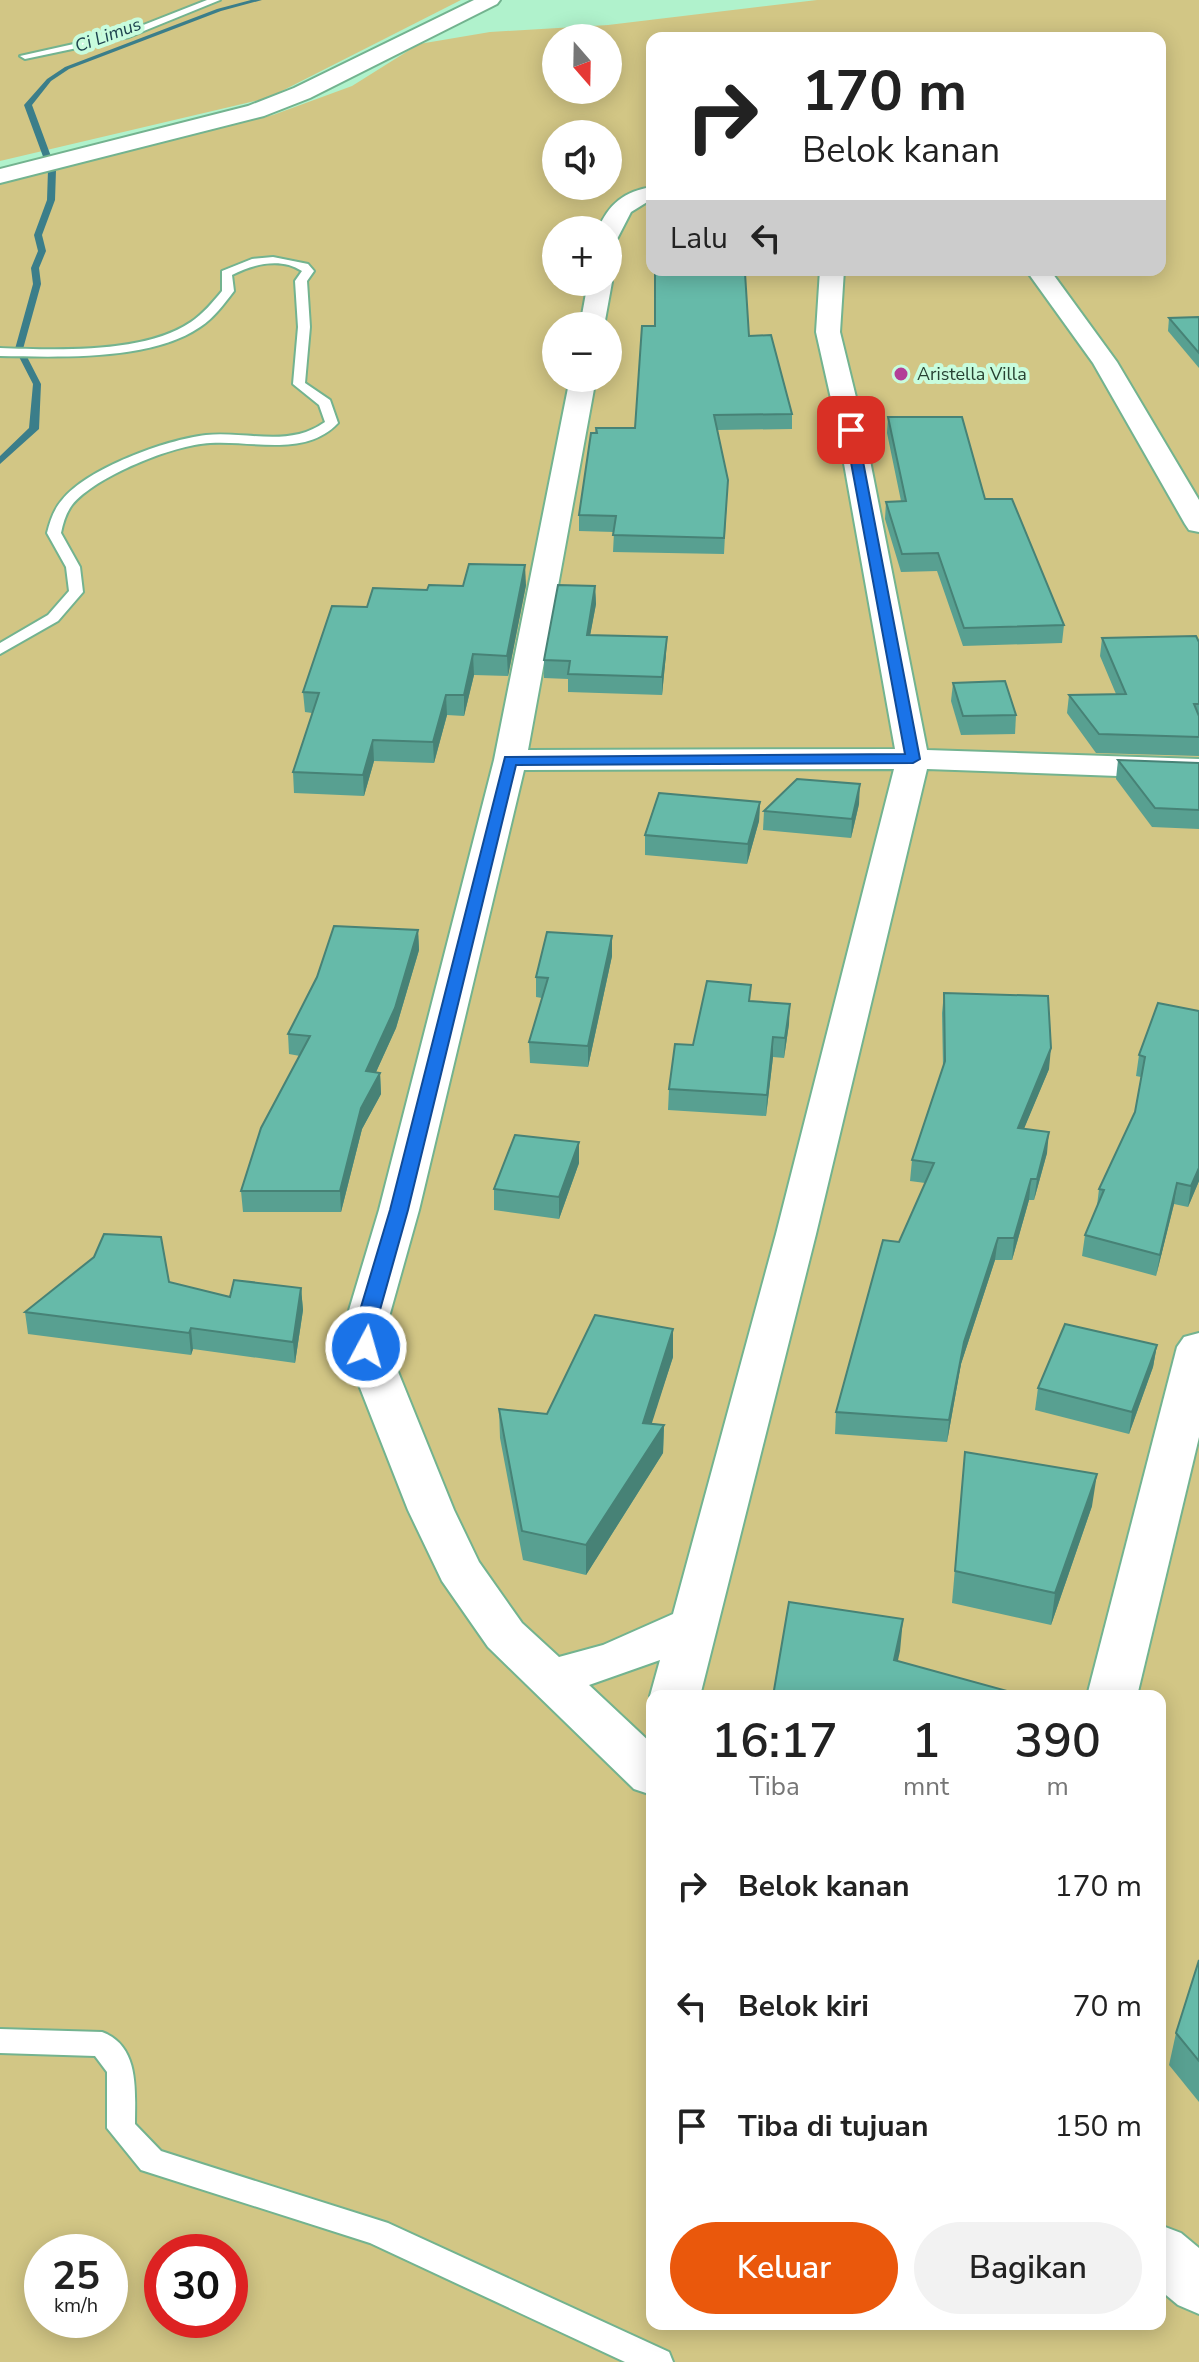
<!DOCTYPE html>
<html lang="id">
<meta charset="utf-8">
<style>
:root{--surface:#fff;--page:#f2f2f2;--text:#222;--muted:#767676;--accent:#ea580c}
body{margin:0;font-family:"Nunito Sans",sans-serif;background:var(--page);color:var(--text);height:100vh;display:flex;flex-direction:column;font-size:30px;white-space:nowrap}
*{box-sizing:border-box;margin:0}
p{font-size:26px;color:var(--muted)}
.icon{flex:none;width:44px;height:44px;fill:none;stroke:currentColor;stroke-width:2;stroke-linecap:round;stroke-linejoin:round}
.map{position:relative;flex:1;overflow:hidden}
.sheet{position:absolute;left:646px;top:1690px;width:520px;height:640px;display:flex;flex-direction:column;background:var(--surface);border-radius:16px;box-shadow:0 4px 20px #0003}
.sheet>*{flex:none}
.hud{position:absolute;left:646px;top:32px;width:520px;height:244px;border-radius:16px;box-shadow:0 4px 20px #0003;background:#fff;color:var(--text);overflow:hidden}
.needle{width:52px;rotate:160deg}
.buttons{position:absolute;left:542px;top:24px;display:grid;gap:16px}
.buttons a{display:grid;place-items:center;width:80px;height:80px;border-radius:50%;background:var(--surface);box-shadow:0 4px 20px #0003;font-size:40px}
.speed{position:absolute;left:24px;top:2234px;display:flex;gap:16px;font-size:40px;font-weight:700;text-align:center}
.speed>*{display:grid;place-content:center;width:104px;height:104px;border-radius:50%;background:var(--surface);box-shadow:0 4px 20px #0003;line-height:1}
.speed small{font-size:20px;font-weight:400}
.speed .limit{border:12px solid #d22;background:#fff;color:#111}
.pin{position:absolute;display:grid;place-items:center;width:68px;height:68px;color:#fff;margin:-34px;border-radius:16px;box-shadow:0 4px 12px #0006}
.me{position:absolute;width:88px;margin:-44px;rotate:6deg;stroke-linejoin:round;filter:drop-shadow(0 0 6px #0008)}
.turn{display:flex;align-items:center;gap:28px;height:168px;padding:0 24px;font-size:36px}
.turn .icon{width:104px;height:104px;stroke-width:2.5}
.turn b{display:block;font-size:56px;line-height:68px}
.then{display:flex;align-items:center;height:76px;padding:0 24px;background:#0003;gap:16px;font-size:30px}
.eta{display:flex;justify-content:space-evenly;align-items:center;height:136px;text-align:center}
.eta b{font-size:48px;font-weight:600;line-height:56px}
.cta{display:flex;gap:16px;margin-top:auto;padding:16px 24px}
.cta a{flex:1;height:92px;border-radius:48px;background:var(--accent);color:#fff;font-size:32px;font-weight:600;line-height:92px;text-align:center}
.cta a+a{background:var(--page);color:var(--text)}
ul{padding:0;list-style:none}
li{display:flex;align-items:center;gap:24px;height:120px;padding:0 24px}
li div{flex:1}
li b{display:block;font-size:30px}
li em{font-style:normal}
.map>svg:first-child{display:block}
.green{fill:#d2c685;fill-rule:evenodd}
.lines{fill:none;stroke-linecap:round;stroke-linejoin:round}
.stream{fill:#3b7e8a;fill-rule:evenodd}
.lane-casing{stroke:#73b38f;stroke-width:4}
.street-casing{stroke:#73b38f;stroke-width:4}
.secondary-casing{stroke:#73b38f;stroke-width:4}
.lane{fill:#fff;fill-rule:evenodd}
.street{fill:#fff;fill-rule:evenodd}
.secondary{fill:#fff;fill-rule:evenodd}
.wall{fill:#58a091}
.shaded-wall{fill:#478276}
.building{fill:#66baa9;stroke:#478276;stroke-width:2}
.route{fill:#1a73e8;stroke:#114b97;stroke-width:2}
.poi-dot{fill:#b33f97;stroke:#c8fcdd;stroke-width:3}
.labels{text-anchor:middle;stroke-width:8;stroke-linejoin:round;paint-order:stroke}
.far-water-label{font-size:18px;font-style:italic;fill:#1e444f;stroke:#c8fcdd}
.far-poi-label{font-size:18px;fill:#274233;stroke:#c8fcdd;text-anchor:start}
</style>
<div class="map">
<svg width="1199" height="2362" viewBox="0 0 1199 2362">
<rect width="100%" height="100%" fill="#b0f2cc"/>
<g class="green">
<path d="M0,0H461L268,98L0,161Z"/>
<path d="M817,0H1199V2362H0V182L156,141L273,115L352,86L419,44L490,32L608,25ZM556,38H608V90H556ZM652,38H1160V270H652ZM556,134H608V186H556ZM556,230H608V282H556ZM556,326H608V378H556ZM652,1696H1160V2324H652ZM42,2252H110V2320H42ZM162,2252H230V2320H162Z"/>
</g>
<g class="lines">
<path class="stream" d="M251,0H262L221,11L69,69L51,81L32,105L56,170L55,200L42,235L46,251L39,268L41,284L23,349L41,384L39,429L0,464V456L29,428L33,384L15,349L33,284L31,268L38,251L34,235L47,200L48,170L24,105L47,79L65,67L217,9Z"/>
<defs>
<g id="lane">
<path d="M207,0H220L129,37L25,59L20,56L123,33Z"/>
<path d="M273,257L308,264L314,271L307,281L310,327L305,383L330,400L338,423C305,458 252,440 210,443C173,445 96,476 72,505C66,513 63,523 61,533L80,567L83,592L58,621L0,654V643L48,615L69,591L66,567L47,533C50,521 54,509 62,500C88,468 165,440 206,435C247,431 289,448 325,422L319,405L293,384L298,327L295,281L302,271C281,257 253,264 232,275L234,291C224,304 214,318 200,327C151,361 58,357 0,356V348C55,350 144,354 191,322C203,314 213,302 222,291V271L252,259Z"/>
<path d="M0,2029L102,2032C140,2046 135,2091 135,2124L161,2151L388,2223L669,2352L673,2362H625L370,2243L141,2170L107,2128V2072L95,2056L0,2053Z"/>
</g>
<g id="street">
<path d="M652,187V199L631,212L616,241L608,243V230H598C608,204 625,191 652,187Z"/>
<path d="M820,270H844L840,332L864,430L927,750L1199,759V779L927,769L816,1234L700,1696H652V1699L650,1696L660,1660L589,1685L652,1744V1795L634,1789L488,1647L442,1581L408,1510L344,1347L347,1317L379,1210L494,760L570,378H596L528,750L895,749L838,430L816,332ZM894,769L776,1234L673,1614L603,1645L559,1657L522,1623L479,1562L454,1510L388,1347L389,1317L419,1210L524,770Z"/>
<path d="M1026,270H1050L1117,362L1199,500V532L1189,530L1185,524L1093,363Z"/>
<path d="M608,277L612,282L604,326H580L588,282H608Z"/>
<path d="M1199,1333V1437L1137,1696H1087L1177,1347L1184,1337Z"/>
<path d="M1160,2225L1181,2233L1199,2248V2314L1178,2305L1160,2290Z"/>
</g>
<path id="secondary" d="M474,0H500L497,4L310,98L264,116L0,183V169L248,106L294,88Z"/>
</defs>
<use href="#lane" class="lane-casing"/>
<use href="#street" class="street-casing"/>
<use href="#secondary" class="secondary-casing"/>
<use href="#lane" class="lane"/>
<use href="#street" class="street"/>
<use href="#secondary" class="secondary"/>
</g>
<g class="wall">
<path d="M1199,317V368L1168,331L1169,318Z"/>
<path d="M749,336L792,414V429L717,430L727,496L724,554L613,552L614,532L579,531V515L596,428H635Z"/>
<path d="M888,417L985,499L1064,625L1062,643L963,646L937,571L901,572L885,519L886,502L901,501L887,433Z"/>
<path d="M526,585L508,676L474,675L464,716L447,715L434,763L374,761L364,796L294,793L293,772L312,713L305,712L303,692L367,607L427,590L463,586Z"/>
<path d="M595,586L596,604L590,635L666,654L662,695L568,692V679L544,678V660Z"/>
<path d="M1102,638L1199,642V756L1096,753L1067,713L1069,695L1116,694L1100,656Z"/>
<path d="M953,683L1016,715L1015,734L961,735L951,701Z"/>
<path d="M1118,760L1199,763V829L1152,827L1116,779Z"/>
<path d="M760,802L759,821L747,864L645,855V835Z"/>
<path d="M859,804L851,838L763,830L764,811Z"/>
<path d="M418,930L419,950L396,1028L376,1072L380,1073L381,1094L362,1129L341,1212H243L241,1191L300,1056L289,1054L288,1034Z"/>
<path d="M612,956L588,1067L530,1063L529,1042L542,998L536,997V977Z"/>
<path d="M944,993L1049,1069L1024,1128L1047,1153L1034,1200H1029L1012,1260H995L961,1364L947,1442L835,1434L836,1412L925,1183L910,1181L912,1160L943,1067L942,1013Z"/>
<path d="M751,1001L789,1024L784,1058L773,1057L766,1116L668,1110L669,1089L693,1045Z"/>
<path d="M1199,1011V1181L1188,1207L1174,1204L1156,1276L1082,1256L1085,1235L1097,1206L1099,1189L1135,1112L1141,1077L1136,1076L1139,1055Z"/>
<path d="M579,1142V1163L559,1219L494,1210V1189Z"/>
<path d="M169,1282L230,1297L301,1288L303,1310L295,1363L193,1349L191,1355L28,1334L25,1312Z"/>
<path d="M673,1329V1357L651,1423L664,1425L663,1453L586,1575L523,1560L500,1438L499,1409L547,1414Z"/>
<path d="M1157,1345L1153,1367L1129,1434L1035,1410L1038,1388Z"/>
<path d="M965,1452L1092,1506L1051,1625L952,1603Z"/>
<path d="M1199,1960V2102L1169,2065L1176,2033Z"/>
</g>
<g class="shaded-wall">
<path d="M525,565L526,585L508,676L507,656Z"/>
<path d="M595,586L596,604L587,652V635Z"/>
<path d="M667,637L666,654L662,695V677Z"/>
<path d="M473,654L474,675L464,716V695Z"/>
<path d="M446,695L447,715L434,763L433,742Z"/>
<path d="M373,740L374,761L364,796L363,775Z"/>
<path d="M860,784L859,804L851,838L852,819Z"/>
<path d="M760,802L759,821L747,864L748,844Z"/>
<path d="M418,930L419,950L396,1028L367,1092L366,1071Z"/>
<path d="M612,936V956L588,1067V1046Z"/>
<path d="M790,1004L789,1024L784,1058L785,1038Z"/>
<path d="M773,1037V1057L766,1116L767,1095Z"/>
<path d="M1051,1048L1049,1069L1016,1148L1018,1128Z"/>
<path d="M380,1073L381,1094L362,1129L341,1212L340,1191L361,1108Z"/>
<path d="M1049,1132L1047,1153L1034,1200L1037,1179Z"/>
<path d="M579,1142V1163L559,1219V1197Z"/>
<path d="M1199,1168V1181L1188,1207L1191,1186Z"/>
<path d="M1031,1179L1029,1200L1012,1260L1014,1238Z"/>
<path d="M1177,1183L1174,1204L1156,1276L1160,1255Z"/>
<path d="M998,1238L995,1260L961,1364L947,1442L949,1420L964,1342Z"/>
<path d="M301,1288L303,1310L295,1363L293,1342Z"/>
<path d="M191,1328L193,1349L191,1355L189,1333Z"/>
<path d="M673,1329V1357L643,1451V1423Z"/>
<path d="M1157,1345L1153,1367L1129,1434L1132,1412Z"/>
<path d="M664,1425L663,1453L586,1575V1545Z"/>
<path d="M1097,1474L1092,1506L1051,1625L1055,1593Z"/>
<path d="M903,1619L900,1651L891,1693L894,1660Z"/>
</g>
<g class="building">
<path d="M655,273H745L749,336L771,335L792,414L714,415L728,480L724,538L613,535L616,516L579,515L591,433H597L596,428H635L642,326H655Z"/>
<path d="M1199,317V353L1169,318Z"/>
<path d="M888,417H962L985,499H1012L1064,625L964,628L938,553L902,554L886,502L906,501Z"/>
<path d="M469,564L525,565L507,656L473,654L464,695H446L433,742L373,740L363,775L293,772L319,693L303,692L332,606L367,607L373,588L427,590L429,585L463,586Z"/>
<path d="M558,585L595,586L587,635L667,637L662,677L568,674L570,661L544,660Z"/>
<path d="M1196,636L1199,642V704H1194L1199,716V737L1099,734L1069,695L1126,694L1102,638Z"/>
<path d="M1005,681L1016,715L963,716L953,683Z"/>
<path d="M1118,760L1199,763V810L1155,808Z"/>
<path d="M797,779L860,784L852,819L764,811Z"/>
<path d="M659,793L760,802L748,844L645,835Z"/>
<path d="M334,926L418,930L395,1008L366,1071L380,1073L361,1108L340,1191H241L261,1128L310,1036L288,1034L317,977Z"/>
<path d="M547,932L612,936L588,1046L529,1042L548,978L536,977Z"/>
<path d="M707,981L751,985L749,1001L790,1004L785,1038L773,1037L767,1095L669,1089L675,1044L693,1045Z"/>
<path d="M944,993L1048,996L1051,1048L1018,1128L1049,1132L1037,1179H1031L1014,1238H998L964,1342L949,1420L836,1412L883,1240L899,1242L934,1163L912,1160L945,1061Z"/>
<path d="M1158,1003L1199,1011V1168L1191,1186L1177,1183L1160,1255L1085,1235L1104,1190L1099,1189L1135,1112L1145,1057L1139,1055Z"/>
<path d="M515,1135L579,1142L559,1197L494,1189Z"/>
<path d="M104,1234L161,1237L169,1282L230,1297L234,1280L301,1288L293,1342L191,1328L189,1333L25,1312L94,1257Z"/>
<path d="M595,1315L673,1329L643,1423L664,1425L586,1545L522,1531L499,1409L547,1414Z"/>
<path d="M1065,1324L1157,1345L1132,1412L1038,1388Z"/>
<path d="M965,1452L1097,1474L1055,1593L955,1571Z"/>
<path d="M789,1602L903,1619L894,1660L1025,1696H773Z"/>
<path d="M1199,1960V2061L1176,2033Z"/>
</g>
<path class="route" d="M851,427L857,430L920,759L913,763L516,765L408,1210L378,1317L373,1351H359L357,1347L358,1317L390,1210L505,757L905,754L845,430Z"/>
<circle class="poi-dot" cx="901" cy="374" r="8"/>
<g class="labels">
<g class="far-water-label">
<text transform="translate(108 35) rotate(-20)" y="6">Ci Limus</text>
</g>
<g class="far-poi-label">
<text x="917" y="380">Aristella Villa</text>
</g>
</g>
</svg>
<div class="buttons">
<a><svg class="needle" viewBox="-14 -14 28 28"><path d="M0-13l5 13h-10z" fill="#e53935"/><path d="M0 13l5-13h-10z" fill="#767676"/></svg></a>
<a><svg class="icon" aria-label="sound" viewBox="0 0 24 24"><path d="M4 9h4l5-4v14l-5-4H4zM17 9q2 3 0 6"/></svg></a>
<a>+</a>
<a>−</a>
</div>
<div class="speed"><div>25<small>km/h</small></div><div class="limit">30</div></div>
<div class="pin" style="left:851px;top:430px;background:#d93025"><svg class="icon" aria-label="arrive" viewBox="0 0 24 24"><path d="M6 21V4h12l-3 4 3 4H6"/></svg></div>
<svg class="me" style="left:366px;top:1347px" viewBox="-20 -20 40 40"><circle r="17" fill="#1a73e8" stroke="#fff" stroke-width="3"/><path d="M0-11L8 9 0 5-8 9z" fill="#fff"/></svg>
<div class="hud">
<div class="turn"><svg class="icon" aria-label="right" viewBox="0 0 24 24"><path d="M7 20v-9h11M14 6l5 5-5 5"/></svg><div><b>170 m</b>Belok kanan</div></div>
<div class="then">Lalu<svg class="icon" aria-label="left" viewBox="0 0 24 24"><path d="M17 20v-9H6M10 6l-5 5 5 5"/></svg></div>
</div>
<section class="sheet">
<div class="eta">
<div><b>16:17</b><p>Tiba</p></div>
<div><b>1</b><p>mnt</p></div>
<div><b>390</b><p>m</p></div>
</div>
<ul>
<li><svg class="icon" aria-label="right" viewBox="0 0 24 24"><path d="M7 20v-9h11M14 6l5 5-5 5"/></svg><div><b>Belok kanan</b></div><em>170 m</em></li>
<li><svg class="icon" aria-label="left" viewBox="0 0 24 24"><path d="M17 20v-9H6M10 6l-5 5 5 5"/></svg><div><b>Belok kiri</b></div><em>70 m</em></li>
<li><svg class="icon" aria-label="arrive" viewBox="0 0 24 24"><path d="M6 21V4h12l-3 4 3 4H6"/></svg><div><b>Tiba di tujuan</b></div><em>150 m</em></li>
</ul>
<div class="cta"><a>Keluar</a><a>Bagikan</a></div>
</section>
</div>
